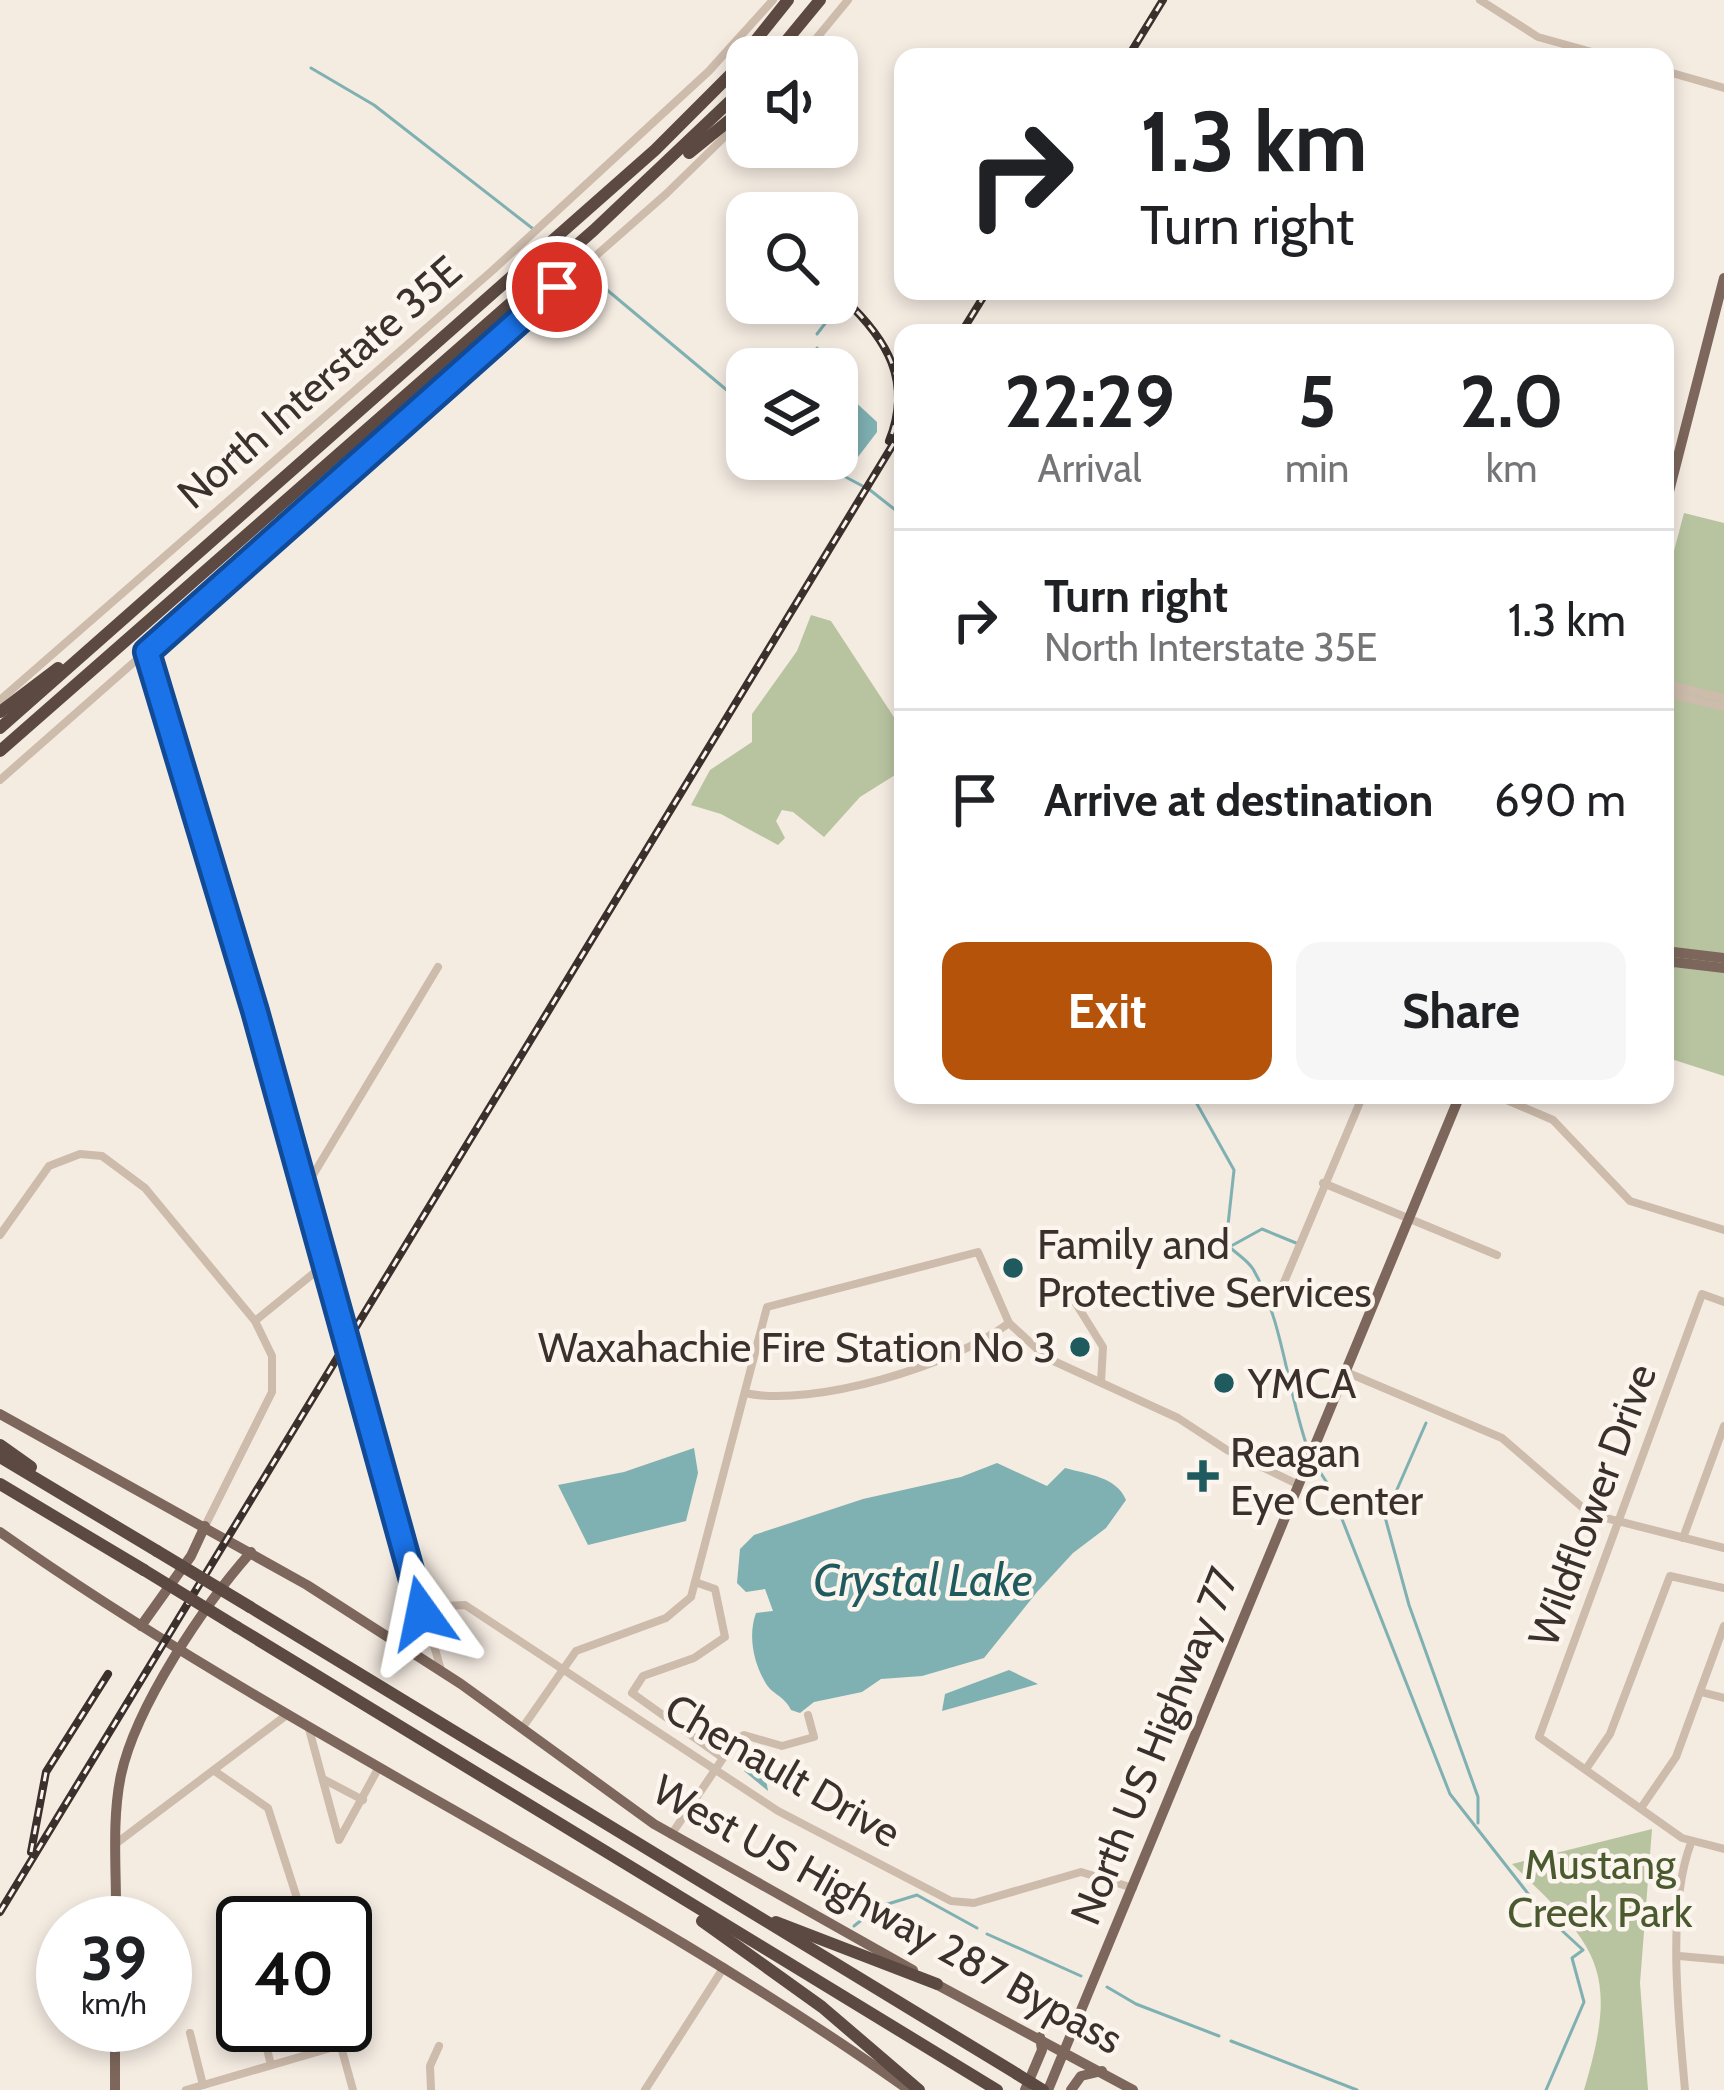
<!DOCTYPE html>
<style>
:root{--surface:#fff;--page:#f6f6f6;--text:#202124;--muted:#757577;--line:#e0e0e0;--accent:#b45309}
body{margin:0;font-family:Cabin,sans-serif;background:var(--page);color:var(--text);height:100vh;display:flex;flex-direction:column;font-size:45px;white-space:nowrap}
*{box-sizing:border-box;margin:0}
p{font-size:39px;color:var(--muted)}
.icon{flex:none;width:66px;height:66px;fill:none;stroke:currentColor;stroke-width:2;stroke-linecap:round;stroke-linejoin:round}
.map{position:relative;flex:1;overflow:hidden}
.side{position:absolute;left:894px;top:324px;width:780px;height:780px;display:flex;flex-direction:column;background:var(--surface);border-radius:24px;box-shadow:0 6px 18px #0003}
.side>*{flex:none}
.banner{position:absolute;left:894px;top:48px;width:780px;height:252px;border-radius:24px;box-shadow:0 6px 18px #0003;background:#fff;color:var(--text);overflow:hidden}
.tools{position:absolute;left:726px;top:36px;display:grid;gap:24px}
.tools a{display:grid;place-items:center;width:132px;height:132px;border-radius:24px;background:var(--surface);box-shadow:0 6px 18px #0003;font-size:60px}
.speed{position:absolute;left:36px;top:1896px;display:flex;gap:24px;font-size:60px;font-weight:700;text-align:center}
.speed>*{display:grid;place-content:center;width:156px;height:156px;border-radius:50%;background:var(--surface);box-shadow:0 6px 18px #0003;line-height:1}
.speed small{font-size:30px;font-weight:400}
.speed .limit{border:6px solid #111;border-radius:18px;background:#fff;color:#111}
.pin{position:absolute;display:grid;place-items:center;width:102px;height:102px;color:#fff;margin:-51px;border:6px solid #fff;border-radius:50%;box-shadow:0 3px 12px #0007}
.me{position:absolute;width:132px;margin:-66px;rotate:348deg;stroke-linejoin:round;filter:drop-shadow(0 0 9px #0008)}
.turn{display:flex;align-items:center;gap:42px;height:252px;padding:0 48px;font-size:54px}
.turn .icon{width:156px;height:156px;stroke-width:2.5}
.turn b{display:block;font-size:84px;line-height:102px}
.eta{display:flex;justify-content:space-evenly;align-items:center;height:204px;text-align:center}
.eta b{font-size:72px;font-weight:700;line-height:84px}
.button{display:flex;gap:24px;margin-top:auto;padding:24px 48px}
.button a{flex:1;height:138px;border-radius:24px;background:var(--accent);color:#fff;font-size:48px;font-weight:700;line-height:138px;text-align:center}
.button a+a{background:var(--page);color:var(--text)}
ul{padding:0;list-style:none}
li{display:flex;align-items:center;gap:36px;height:180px;padding:0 48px;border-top:3px solid var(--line)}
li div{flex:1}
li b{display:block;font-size:45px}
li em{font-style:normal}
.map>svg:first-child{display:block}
.green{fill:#b8c4a0}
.water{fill:#7fb0b2}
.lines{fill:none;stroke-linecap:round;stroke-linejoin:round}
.stream{stroke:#7fb0b2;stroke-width:3}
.minor{stroke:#cdbbac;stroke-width:8}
.major{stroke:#7d675c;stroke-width:10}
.highway{stroke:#5c4a42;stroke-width:12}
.rail-casing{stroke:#3b302b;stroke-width:8}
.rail{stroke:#fbf5ee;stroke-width:3;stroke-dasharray:9;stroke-linecap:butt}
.highway-bridge{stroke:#5c4a42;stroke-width:12}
.route-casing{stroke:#114b97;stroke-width:30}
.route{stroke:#1a73e8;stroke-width:21}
.poi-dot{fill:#1f5a5e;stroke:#fbf5ee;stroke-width:4.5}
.labels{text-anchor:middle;stroke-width:9;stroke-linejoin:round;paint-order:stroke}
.street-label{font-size:42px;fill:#3b302b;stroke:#fbf5ee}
.poi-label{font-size:42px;fill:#3b302b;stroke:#fbf5ee;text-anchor:start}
.park-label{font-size:42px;fill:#4a5a2e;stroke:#fbf5ee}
.water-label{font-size:45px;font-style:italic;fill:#1f5a5e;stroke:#fbf5ee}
</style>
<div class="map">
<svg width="1724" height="2090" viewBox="0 0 1724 2090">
<rect width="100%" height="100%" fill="#f4ebe1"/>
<g class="green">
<path d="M1684,513L1724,523V1076L1665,1057V585Z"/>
<path d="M811,615L831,621L903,731V770L860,797L824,837L793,812L782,810L776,821L785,838L778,845L721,814L691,805L710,770L752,742V714L797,651Z"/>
<path d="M1652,1829L1640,1983L1648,2090H1584C1620,1970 1599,1947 1512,1864Z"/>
</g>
<g class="water">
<path d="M837,385L877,422V432L858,457L837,453Z"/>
<path d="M694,1448L698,1473L686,1521L588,1545L558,1485L624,1472Z"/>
<path d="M997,1463L1047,1486L1065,1468C1087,1474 1117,1477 1126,1500L1106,1528L1073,1553L1037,1592L984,1658L922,1676L881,1679L862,1692L814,1702L800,1713L791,1710C784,1695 772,1695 765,1682C753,1661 748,1635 756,1613L773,1611L765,1589L746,1592L737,1583L740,1549L754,1535L863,1499L961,1477Z"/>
<path d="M1009,1670L1038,1684L942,1711L945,1694Z"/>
<path d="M755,1748L762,1755L768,1791L744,1771Z"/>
</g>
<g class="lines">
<g class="stream">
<path d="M311,68L374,105L532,228"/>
<path d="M588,274L747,407"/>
<path d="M985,333L994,326"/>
<path d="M817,334L840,304"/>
<path d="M817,348L818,365"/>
<path d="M812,459L870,490L903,516"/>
<path d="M1192,1095L1234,1170L1226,1243C1234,1253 1246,1258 1253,1269C1284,1322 1287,1393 1309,1452"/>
<path d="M1233,1245L1262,1229L1296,1243"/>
<path d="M1426,1423L1385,1517L1409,1605L1478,1797V1823"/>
<path d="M1313,1461L1329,1486L1450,1794L1544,1914L1583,1950L1572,1958L1584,2002L1546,2090"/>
<path d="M854,1926L878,1907L917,1895L977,1928"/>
<path d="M987,1934L1081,1976"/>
<path d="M1107,1987L1136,2004L1219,2036"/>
<path d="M1231,2041L1357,2090"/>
</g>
<g class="minor">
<path d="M1480,0L1538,37L1610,57"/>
<path d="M801,57L848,0"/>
<path d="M1665,71L1724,88"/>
<path d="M147,651L421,1597C424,1622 409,1635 384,1635"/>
<path d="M1665,684L1724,698"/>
<path d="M1665,693L1724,707"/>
<path d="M0,700L493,270L709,71L773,0"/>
<path d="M0,780L666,194L747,115"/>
<path d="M1495,1095L1553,1120L1630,1201L1724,1230"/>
<path d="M1323,1183L1497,1255"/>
<path d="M304,1190L438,967"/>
<path d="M0,1235L49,1166L80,1154L102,1156L145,1188L255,1321L272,1356V1392L205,1526"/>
<path d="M1282,1287L1363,1095"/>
<path d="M1075,1302L1103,1347L1101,1382"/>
<path d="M1724,1302L1702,1294L1539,1737L1682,1838L1724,1849"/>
<path d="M255,1321L325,1264"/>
<path d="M1346,1372L1502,1438L1590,1514L1724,1548"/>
<path d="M745,1393C813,1408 954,1365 1009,1323"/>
<path d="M1683,1538L1724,1426"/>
<path d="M695,1582L715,1589L725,1637L694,1658L643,1676L632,1693L723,1758"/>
<path d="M441,1670L423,1607L465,1605L778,1811L951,1901L974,1903L1081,1872L1133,1888"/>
<path d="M1701,1692L1724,1698"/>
<path d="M523,1727L576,1651L666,1618L691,1597L767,1307L978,1252L1009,1323L1047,1358L1178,1418L1227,1450L1297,1484"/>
<path d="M309,1729L339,1840L379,1767"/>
<path d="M1586,1769L1610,1734L1670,1576L1724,1588"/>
<path d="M216,1772L268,1808L305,1923"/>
<path d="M323,1779L363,1800"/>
<path d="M1641,1808L1676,1757L1724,1626"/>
<path d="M671,1835L736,1739L744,1735L782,1746L814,1737L808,1715"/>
<path d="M118,1842L288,1714"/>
<path d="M1679,1956L1724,1960"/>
<path d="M261,2025L271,2065"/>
<path d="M335,2025L353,2090"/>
<path d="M190,2033L203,2085"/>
<path d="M186,2090L341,2045"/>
<path d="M431,2090L430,2066L439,2046"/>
<path d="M645,2090L724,1967"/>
<path d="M1685,2090C1679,2021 1666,1908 1691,1843"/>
</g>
<g class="major">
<path d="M1665,507L1724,278"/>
<path d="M1665,951L1724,958"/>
<path d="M1665,961L1724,968"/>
<path d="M0,1414L307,1585L461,1684L654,1824L913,1970"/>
<path d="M0,1532C291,1737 618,1884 909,2090"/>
<path d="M141,1626L191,1556L205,1526"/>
<path d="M116,1923C117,1875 111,1822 121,1775C136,1706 204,1605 251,1552"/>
<path d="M934,1983L1133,2090"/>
<path d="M115,2025V2090"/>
<path d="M1025,2090L1042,2050L1040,2037"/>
<path d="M1048,2090L1460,1095"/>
<path d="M1071,2090L1081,2076L1102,2071"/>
</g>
<g class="highway">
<path d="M773,57L820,0"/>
<path d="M740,60L788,0"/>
<path d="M689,153L747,106"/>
<path d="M0,712L58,668"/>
<path d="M0,728L655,150L747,58"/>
<path d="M0,751L594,230L747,85"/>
<path d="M0,1445L31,1467"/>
<path d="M0,1457L157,1551"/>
<path d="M0,1484L144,1570"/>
<path d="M250,1607L1017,2074"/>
<path d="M237,1627L997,2090"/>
<path d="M702,1921L822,2007L919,2090"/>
<path d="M776,1922L937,1984"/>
</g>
<defs>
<g id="rail">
<path d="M1128,57L1163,0"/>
<path d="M844,299C887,339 913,382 889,441"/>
<path d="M961,333L987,291"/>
<path d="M31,1852L46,1772L108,1674"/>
<path d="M0,1912L903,428"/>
</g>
</defs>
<use href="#rail" class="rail-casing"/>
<use href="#rail" class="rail"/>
<g class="highway-bridge">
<path d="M157,1551L250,1607"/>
<path d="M144,1570L237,1627"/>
<path d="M1017,2074L1043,2090"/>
</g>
</g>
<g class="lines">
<defs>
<path id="route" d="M422,1613L255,1011L147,652L557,287"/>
</defs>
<use href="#route" class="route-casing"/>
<use href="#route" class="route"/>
</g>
<g class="poi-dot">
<circle cx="1013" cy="1268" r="12"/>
<circle cx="1080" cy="1347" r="12"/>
<circle cx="1224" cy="1383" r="12"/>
<path d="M1197 1458h12v12h12v12h-12v12h-12v-12h-12v-12h12z"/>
</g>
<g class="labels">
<g class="street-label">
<text transform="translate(319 382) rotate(-41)" y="15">North Interstate 35E</text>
<text transform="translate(1592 1505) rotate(-70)" y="15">Wildflower Drive</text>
<text transform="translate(1154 1746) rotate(-68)" y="15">North US Highway 77</text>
<text transform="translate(783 1770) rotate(30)" y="15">Chenault Drive</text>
<text transform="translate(888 1914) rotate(29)" y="15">West US Highway 287 Bypass</text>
</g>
<g class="poi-label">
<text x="1037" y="1259">Family and<tspan x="1037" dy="48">Protective Services</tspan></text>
<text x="1056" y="1362" text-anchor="end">Waxahachie Fire Station No 3</text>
<text x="1248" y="1398">YMCA</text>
<text x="1230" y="1467">Reagan<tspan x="1230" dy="48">Eye Center</tspan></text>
</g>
<g class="park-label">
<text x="1600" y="1879">Mustang<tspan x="1600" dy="48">Creek Park</tspan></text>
</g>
<g class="water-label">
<text x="923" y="1596">Crystal Lake</text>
</g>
</g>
</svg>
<div class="tools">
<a><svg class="icon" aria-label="sound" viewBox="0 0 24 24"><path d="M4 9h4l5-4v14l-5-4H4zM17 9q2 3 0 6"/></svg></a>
<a><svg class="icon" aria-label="search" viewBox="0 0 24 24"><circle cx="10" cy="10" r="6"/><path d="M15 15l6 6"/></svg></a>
<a><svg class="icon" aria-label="layers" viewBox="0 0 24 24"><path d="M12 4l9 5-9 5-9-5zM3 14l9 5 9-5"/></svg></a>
</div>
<div class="speed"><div>39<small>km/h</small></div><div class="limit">40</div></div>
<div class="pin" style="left:557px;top:287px;background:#d93025"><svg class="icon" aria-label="arrive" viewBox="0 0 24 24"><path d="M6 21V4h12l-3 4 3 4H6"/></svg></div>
<svg class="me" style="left:422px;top:1613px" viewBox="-20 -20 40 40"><path d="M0-17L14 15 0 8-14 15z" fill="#1a73e8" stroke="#fff" stroke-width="4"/></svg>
<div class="banner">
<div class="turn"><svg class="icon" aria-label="right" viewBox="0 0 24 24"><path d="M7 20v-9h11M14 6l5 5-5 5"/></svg><div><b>1.3 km</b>Turn right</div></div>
</div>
<section class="side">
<div class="eta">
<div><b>22:29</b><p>Arrival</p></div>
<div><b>5</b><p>min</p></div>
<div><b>2.0</b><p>km</p></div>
</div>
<ul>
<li><svg class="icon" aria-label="right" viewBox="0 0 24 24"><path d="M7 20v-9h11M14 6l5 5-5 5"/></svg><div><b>Turn right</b><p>North Interstate 35E</p></div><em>1.3 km</em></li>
<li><svg class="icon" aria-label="arrive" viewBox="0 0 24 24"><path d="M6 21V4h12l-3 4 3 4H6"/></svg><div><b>Arrive at destination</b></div><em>690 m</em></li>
</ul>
<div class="button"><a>Exit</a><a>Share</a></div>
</section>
</div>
